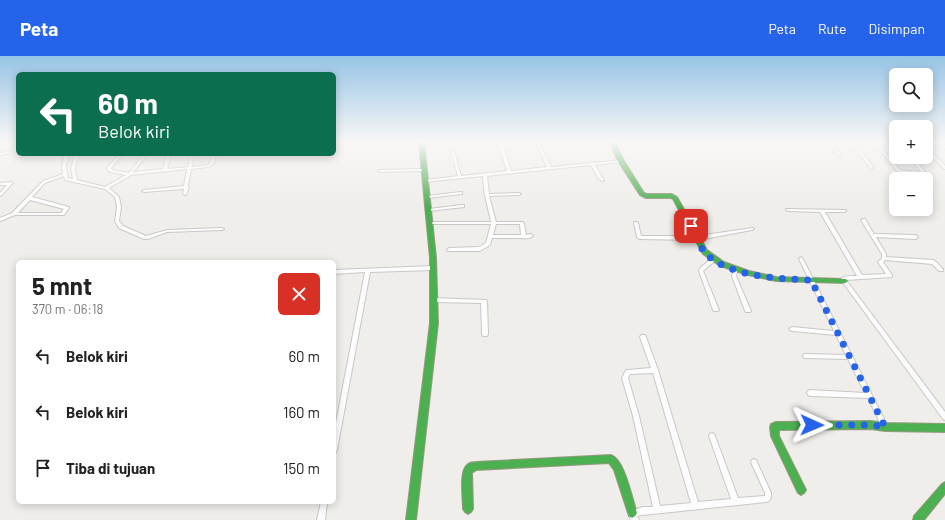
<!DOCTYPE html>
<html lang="id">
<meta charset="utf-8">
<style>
:root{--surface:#fff;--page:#f2f2f2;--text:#222;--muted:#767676;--accent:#2563eb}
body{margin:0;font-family:Barlow,sans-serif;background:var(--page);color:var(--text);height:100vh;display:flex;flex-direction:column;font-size:15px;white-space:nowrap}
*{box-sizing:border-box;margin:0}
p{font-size:13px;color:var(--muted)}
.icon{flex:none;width:22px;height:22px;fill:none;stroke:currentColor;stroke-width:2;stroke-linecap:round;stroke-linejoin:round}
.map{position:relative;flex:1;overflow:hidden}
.drawer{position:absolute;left:16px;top:204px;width:320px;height:244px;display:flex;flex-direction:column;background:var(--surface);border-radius:6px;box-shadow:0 2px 10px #0003}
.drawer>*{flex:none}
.banner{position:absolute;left:16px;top:16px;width:320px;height:84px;border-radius:6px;box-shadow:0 2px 10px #0003;background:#0b6e4f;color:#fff;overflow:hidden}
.controls{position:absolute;left:889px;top:12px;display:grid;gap:8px}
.controls a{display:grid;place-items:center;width:44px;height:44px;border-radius:6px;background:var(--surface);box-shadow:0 2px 10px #0003;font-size:20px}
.pin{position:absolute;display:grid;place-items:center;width:34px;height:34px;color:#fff;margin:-17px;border-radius:8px;box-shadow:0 2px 6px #0006}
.me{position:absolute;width:44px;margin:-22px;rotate:91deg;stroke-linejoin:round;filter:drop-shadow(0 0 3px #0008)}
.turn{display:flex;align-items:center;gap:14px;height:84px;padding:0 16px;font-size:18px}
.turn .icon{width:52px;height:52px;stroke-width:2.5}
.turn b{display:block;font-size:28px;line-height:34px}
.round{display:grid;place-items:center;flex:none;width:42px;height:42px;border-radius:6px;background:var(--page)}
.headline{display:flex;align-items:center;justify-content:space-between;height:68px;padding:0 16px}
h1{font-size:24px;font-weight:700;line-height:30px}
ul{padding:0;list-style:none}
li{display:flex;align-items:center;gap:12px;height:56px;padding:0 16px}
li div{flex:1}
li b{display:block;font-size:15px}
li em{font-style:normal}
header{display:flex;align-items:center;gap:24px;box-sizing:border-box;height:56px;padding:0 20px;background:var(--accent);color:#fff}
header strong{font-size:19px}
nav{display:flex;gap:22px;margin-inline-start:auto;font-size:14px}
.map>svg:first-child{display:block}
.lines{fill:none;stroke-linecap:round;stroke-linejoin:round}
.street-casing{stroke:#c9c8c7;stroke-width:2}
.fast-casing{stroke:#999a82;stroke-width:2}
.street{fill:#fdfcfc;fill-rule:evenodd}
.fast{fill:#4caf50;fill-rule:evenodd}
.route{stroke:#2563eb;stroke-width:7;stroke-dasharray:0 12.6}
</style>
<header>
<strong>Peta</strong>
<nav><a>Peta</a><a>Rute</a><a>Disimpan</a></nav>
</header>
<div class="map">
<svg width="945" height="464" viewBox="0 0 945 464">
<rect width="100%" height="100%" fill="#f0eeeb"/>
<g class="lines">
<defs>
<g id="street">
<path d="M498,86H502L511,115L547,111L535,86H539L551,111L590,107L592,106L594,107L621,104L623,105L621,106L595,109L602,121L604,124L602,125L598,122L591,109L487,120L489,138L519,137L521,138L519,139L489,140L496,166H523L524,168L526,179L531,178L533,180C531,182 525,183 522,182H492L490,189L480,195H447V194L449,192L479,191L486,187L491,168H430L428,167L430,166H491L484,135L483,120L425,126L423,125L425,124L458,120L450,94L452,93L454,94L461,120L507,115ZM496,168H520L521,179H493Z"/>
<path d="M828,86H832L841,99L840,100H838Z"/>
<path d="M850,86H854L873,111V113H871Z"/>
<path d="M873,86H877L900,114L921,116L909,101H913L926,117L924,118L898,116Z"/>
<path d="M884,86H896V88L886,87Z"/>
<path d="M938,86H942L945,89V92H944Z"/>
<path d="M17,91H18V94L13,97L0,99V97L11,95Z"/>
<path d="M926,91H927L945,110V113H944L926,94Z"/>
<path d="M65,98H69L66,110L68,122L73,123L71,112L75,98H79L75,112L77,124L105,131L126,119L110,116L108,115L107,112L119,98H123L111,112L112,114L129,117L144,98H148L133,116L163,113L167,98H171L167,113L188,111L190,98H194L192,111L208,109L210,107L212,98H216L214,108L209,111L191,113L188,130L189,131L186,139H185L183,138L184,133L144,136L142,135L144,134L184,130L187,113L131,119L109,132L119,141L121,151L119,165L123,170L146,180L167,174L222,172L224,173L222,174L167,176L148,183H144L119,172L115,165L117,151L115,141L105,133L65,124L64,120L45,127L32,141L69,151V152L64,159H15L0,165V162L12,157L43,125L63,118L62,110ZM30,144L64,153L61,157H18Z"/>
<path d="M424,113L426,114L425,115L380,116L378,115L380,114Z"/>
<path d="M11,126L13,127L12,128L1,140H0V137L7,129H0V127Z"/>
<path d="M461,136H462V138L427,142L425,141L427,140Z"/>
<path d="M462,149H464V151L429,155L427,154L429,153Z"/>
<path d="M786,153L846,154V155L844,156H825L862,219L886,218L878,206L882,202V198L861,164L863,163H865L874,178L916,179L918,181L916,183L876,181L886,198V201L933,204L935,205L943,213V215H939L932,208L885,204L883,206L892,219V221L846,224L945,356V364L943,363L841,224V223C844,219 852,220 857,220L820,156L788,155L786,154Z"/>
<path d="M634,166H636L638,167L641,180H698L752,172L754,173L752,174L698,184L639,183L637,181L634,167Z"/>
<path d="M714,201L716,203V204L703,215L719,254L718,255H714L713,254L699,215L700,212L712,202Z"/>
<path d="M801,201L803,203L888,371L887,373L885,374L883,373L868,342L810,340L808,339L807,337L808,335L810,334L865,337L848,303L806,302H804L803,300L804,298H806L846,299L836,279L792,275L790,274L789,273L790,272L792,271L834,275L799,203Z"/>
<path d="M433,210L435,212L433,214L370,216L337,394L336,396L334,397V377L365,216L334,218V214Z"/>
<path d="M736,211L738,213L736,220L751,255L750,256H746L745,255L732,220L734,213Z"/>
<path d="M433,242L486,244L487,245L488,278L487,280H483L482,278L481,247L433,246L431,245L430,244L431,243Z"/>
<path d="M641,279H645L646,281L658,314L698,446L731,443L709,380L710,378L712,377L714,378L715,380L738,442L765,440V437L751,406L752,404L754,403L756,404L771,437C771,442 771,445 766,446L643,459L637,460L639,464H631L628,457L630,455L643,451H653L633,360L622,322L626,314H628L651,312L640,281ZM653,317L691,447L660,450L639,360L628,322L630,318Z"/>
<path d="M321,446H327L325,464H317Z"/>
</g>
<g id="fast">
<path d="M419,86H424L436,202L438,267L416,464H406L430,267V202Z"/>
<path d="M610,86H615L624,105L644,137L647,138H672L677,141L707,194L724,206L749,215L776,221L844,223H846L847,225L846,227L776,225L748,219L720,210L703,198L673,143L671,142H646L640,139L618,105Z"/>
<path d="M871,365L885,367L945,368V376L885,375L871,373L779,374V380L806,434L804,437L801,439L798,437L771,380L770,371L771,368L776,366Z"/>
<path d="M611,399C625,404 632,443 637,457L635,460L632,462L629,460L614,414L609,407L476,414L472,417L473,453L471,456L468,458L465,456L463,453C463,443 459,415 467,409C469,407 473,406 476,406Z"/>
<path d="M945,426V438L924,464H913L914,460L942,428Z"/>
</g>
</defs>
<use href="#street" class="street-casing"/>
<use href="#fast" class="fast-casing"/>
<use href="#street" class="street"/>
<use href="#fast" class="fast"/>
</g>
<linearGradient id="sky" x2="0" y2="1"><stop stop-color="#97c4e6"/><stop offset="0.57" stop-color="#f8f7f6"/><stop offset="1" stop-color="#f8f7f6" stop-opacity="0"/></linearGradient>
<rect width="945" height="151" fill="url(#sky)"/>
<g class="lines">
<path class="route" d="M691,170C696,179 700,193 707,199C731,221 781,223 811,224L885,371L871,369H812"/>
</g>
</svg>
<div class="controls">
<a><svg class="icon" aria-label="search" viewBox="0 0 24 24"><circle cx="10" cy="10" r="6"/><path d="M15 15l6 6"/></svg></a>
<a>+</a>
<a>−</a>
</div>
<div class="pin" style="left:691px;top:170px;background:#d93025"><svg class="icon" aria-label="arrive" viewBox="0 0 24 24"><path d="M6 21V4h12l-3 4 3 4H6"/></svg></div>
<svg class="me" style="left:812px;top:369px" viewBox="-20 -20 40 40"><path d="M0-17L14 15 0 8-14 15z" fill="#2563eb" stroke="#fff" stroke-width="4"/></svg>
<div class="banner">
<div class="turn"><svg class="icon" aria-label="left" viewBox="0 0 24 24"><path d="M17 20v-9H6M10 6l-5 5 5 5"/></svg><div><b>60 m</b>Belok kiri</div></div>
</div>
<section class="drawer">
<div class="headline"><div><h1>5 mnt</h1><p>370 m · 06:18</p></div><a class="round" style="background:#d93025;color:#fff"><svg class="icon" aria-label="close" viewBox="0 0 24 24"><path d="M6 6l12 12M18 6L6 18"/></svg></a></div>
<ul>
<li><svg class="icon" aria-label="left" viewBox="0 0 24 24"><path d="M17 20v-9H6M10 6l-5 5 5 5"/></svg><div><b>Belok kiri</b></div><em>60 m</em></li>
<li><svg class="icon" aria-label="left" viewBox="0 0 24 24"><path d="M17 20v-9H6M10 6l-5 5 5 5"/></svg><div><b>Belok kiri</b></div><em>160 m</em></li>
<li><svg class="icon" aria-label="arrive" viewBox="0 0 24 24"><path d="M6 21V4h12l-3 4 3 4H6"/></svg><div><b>Tiba di tujuan</b></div><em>150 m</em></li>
</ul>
</section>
</div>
